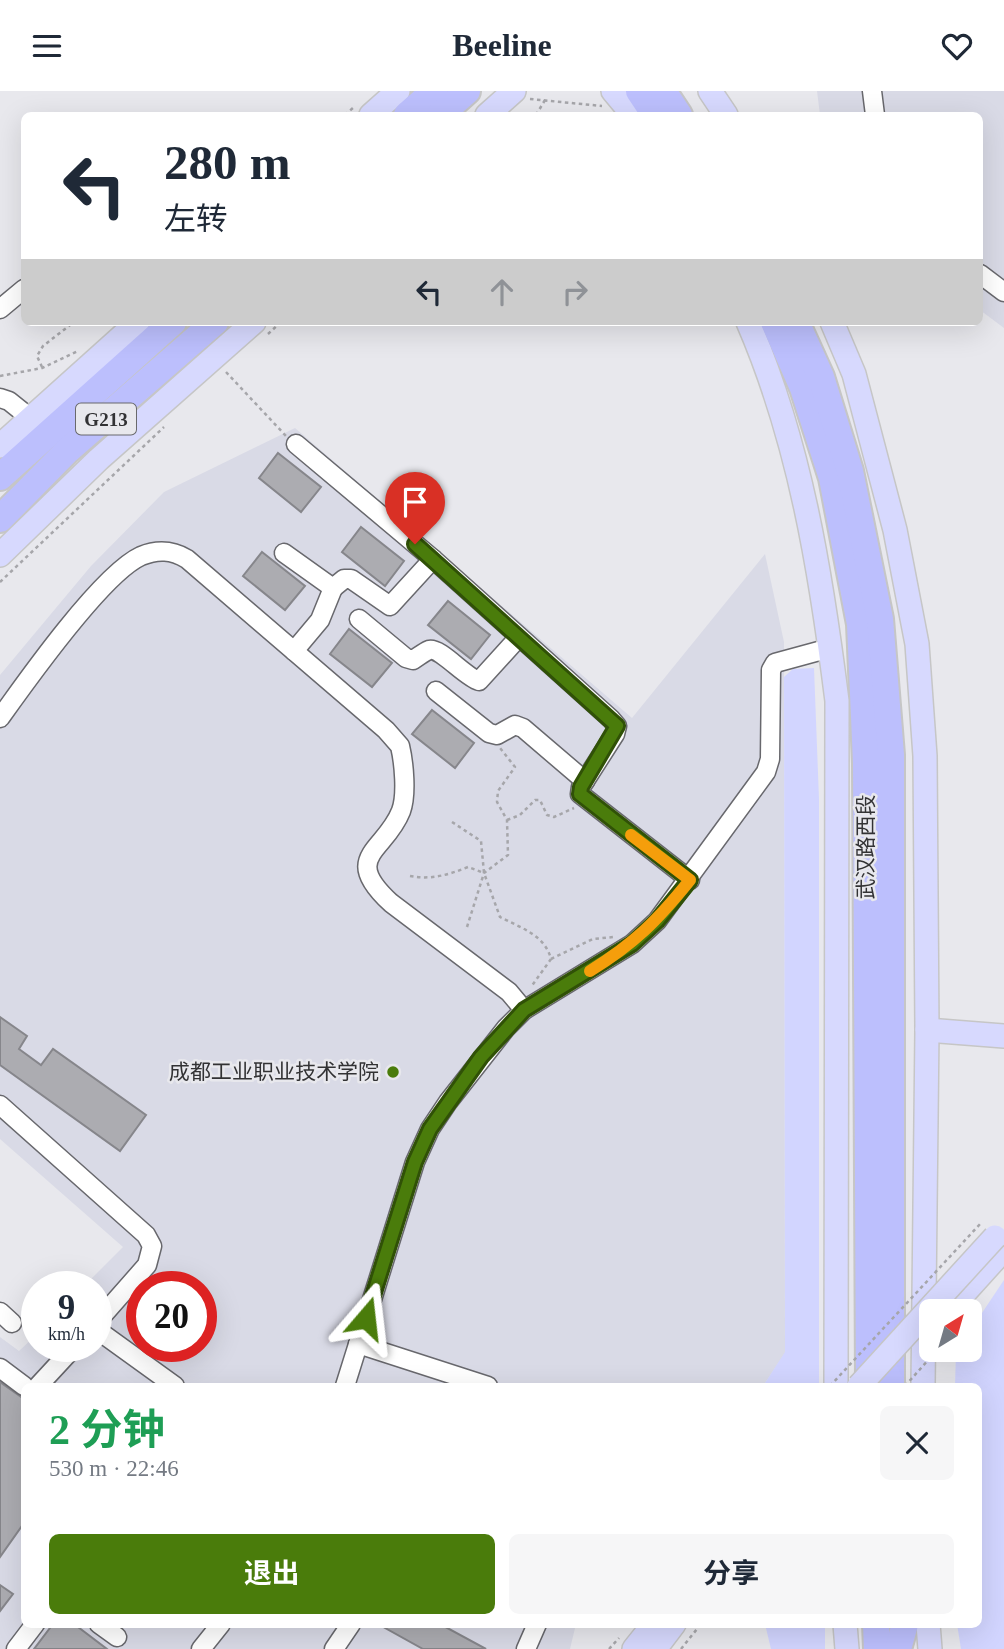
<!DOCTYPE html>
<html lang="zh">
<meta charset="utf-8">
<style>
:root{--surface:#fff;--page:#f6f6f7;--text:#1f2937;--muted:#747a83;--accent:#4a7c0b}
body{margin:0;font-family:"Times New Roman","Noto Sans SC",serif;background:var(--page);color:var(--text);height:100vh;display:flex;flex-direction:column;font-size:26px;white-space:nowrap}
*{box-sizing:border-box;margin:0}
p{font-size:23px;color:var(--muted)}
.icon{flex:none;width:38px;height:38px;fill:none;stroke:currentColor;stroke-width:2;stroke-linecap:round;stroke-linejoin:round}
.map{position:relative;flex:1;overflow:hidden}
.sheet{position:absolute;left:21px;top:1292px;width:961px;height:245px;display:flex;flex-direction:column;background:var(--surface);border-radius:10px;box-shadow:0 7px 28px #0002}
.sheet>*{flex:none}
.banner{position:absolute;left:21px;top:21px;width:962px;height:214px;border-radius:10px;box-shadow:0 7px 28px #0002;background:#fff;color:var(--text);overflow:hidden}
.needle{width:46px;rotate:37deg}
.fabs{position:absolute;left:919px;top:1208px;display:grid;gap:14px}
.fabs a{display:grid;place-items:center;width:63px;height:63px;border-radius:10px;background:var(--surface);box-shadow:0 7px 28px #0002;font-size:35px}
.speed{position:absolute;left:21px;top:1180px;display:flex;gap:14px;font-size:35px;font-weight:700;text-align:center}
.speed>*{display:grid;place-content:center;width:91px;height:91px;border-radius:50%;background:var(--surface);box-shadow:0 7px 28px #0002;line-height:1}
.speed small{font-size:18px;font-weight:400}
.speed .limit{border:10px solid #d22;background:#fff;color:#111}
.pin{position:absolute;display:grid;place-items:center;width:60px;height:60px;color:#fff;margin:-72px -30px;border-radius:50% 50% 50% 0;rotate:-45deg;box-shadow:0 0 7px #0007}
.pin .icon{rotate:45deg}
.me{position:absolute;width:77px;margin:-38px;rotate:17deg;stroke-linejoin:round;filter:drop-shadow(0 0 5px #0008)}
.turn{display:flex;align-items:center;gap:24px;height:147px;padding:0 28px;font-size:32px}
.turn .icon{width:91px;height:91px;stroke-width:2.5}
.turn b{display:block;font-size:49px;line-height:60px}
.lanes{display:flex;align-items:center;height:66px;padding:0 28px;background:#0003;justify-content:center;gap:35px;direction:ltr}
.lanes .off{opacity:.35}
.round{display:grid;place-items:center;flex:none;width:74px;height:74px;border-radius:10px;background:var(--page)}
.summary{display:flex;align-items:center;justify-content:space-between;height:119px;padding:0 28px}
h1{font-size:42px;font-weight:700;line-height:52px;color:#1e9e55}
.cta{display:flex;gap:14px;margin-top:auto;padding:14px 28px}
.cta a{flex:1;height:80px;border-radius:10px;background:var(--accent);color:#fff;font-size:28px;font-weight:700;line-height:80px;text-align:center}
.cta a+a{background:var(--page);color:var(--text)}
header{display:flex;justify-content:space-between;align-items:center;height:91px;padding:0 28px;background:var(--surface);font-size:32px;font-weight:700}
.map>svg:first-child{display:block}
.built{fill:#d9dae6;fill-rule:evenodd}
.green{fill:#d2d5ff}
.building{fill:#acacb1;stroke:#86868b;stroke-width:2}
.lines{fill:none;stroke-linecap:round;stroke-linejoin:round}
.minor-casing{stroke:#68686d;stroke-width:21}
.major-casing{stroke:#c6c6c6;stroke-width:26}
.highway-casing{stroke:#c6c6c6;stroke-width:30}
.path{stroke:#a6a6aa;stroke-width:2.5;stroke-dasharray:3.5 3.5;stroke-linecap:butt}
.minor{stroke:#fff;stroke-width:18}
.major{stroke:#d7d9fe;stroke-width:23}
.highway{stroke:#bcbffd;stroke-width:26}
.major-bridge-casing{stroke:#c6c6c6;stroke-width:26;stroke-linecap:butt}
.path-bridge{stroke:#a6a6aa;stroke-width:2.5;stroke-dasharray:3.5 3.5;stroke-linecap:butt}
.major-bridge{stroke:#d7d9fe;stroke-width:23}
.route-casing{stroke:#305107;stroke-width:18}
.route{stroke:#4a7c0b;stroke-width:12}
.slow{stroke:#f59e0b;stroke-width:12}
.poi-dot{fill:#4a7c0b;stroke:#e8e8ed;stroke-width:2.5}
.labels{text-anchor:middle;stroke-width:5;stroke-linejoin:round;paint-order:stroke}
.shield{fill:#e8e8ed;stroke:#69696c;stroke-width:2}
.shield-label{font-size:19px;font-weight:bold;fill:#323234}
.street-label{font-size:21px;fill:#323234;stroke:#e8e8ed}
.poi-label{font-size:21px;fill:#323234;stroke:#e8e8ed;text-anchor:end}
</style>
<header><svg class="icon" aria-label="menu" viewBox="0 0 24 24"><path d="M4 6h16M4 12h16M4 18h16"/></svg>Beeline<svg class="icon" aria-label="heart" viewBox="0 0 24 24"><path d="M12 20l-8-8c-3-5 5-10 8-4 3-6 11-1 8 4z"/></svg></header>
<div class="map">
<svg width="1004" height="1558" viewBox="0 0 1004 1558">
<rect width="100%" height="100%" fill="#e8e8ed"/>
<g class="built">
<path d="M817,0H1004V237L980,219V24H820Z"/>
<path d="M295,337L632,627L765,463L784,551L785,1262L763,1295H24V1533H576L570,1558H0V1246L19,1260L37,1243V1255H96V1195H84L123,1156L0,1048V584L91,475L164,401ZM142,1195H201V1255H142Z"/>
</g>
<g class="green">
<path d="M814,577L819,708V1295H763L785,1261L784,586L793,578Z"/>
<path d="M1004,1189V1558H961L957,1533H978V1295H955L956,1261L970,1258V1240Z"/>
<path d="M765,1533H825V1558H771Z"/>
</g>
<g class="building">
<path d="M278,362L321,396L301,421L259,387Z"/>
<path d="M361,436L404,470L385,495L342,461Z"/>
<path d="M262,461L305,495L285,519L243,485Z"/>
<path d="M448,510L490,544L471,568L428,534Z"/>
<path d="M349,538L392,572L372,596L330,563Z"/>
<path d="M432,619L474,652L455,677L412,643Z"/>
<path d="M0,926L27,945L19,958L41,974L53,958L146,1024L120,1060L0,974Z"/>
<path d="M0,1291L24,1308V1432L0,1466Z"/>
<path d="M0,1494L13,1503L0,1520Z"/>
<path d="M53,1533H74L107,1558H34Z"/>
<path d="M378,1533H440L486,1558H423Z"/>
</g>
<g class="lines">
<defs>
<g id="minor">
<path d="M872,0L875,24"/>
<path d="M980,183L1004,201"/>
<path d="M0,218L24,198"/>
<path d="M0,307L9,310L29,326"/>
<path d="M296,353L433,468L611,628L617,635L615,643L581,696L580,703L690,789"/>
<path d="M284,462L333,497L344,488H351L390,515L433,468"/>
<path d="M359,528L406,567L413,569C418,566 424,561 429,559C440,556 465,586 479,590L519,546"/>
<path d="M294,560L320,529L333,497"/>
<path d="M436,600L489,642L497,644L515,634L523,637L585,690"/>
<path d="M0,627C27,589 102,483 141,465C158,458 172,459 187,468L386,639L400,655C404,672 407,704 401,720C385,761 340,765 391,812L509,901L524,919"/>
<path d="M0,1014L146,1144L152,1155L147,1174L96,1232"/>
<path d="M0,1221L12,1232"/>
<path d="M96,1238L175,1295"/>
<path d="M358,1253L488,1295"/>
<path d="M0,1277L24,1295"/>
<path d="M38,1295L75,1255"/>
<path d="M345,1295L415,1071L430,1038L448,1011L506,937L524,919L632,853L657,830L766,681L770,668L771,579L775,572L830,557"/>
<path d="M99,1533L117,1546"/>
<path d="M16,1558L35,1533"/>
<path d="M201,1558L221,1533"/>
<path d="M334,1558L351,1533"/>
<path d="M526,1558L537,1533"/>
</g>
<g id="major">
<path d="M613,0L633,24"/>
<path d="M710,0L726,24"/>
<path d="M371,24L398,0"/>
<path d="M487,24L514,0"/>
<path d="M748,231C800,351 821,482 837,610L836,1295"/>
<path d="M832,231L854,283L895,439L917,553L925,665L927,939L923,1295"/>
<path d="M0,355L138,231"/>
<path d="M0,464L99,368L254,231"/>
<path d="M927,939L1004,945"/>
<path d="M948,1220L1004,1158"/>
<path d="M845,1533L847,1558"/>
<path d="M928,1533L930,1558"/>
<path d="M634,1558L654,1533"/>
<path d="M655,1558L674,1533"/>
</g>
<g id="highway">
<path d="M639,0L655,24"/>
<path d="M663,0L679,24"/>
<path d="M407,24L434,0"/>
<path d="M440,24L467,0"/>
<path d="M774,231L803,297L832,387L860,533L866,672L869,1295"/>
<path d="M796,231L821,286L850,380L880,528L891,664V1295"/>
<path d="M0,386L173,231"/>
<path d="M0,428L67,360L215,231"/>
<path d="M876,1533L877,1558"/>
<path d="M898,1558L905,1533"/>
</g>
</defs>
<use href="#minor" class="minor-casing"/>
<use href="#major" class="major-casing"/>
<use href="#highway" class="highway-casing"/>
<g class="path">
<path d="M530,8L602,15"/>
<path d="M345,24L354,16"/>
<path d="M536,24L545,9"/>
<path d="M268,243L281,231"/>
<path d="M42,276L37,265L43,255L74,231"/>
<path d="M226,281L286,345"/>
<path d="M0,285L42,277L78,260"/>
<path d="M0,491L164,336"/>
<path d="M507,729L520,724L535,709H540L547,724L554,726L574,717"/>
<path d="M452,731L481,750L484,782L500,826C521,837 545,844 551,868L531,896"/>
<path d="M410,785C431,789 448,784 468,776L484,782"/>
<path d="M467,836L484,782L508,764L507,729L497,711L498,700L515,676L500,657"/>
<path d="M551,868L593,848L614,846"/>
<path d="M609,1558L619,1547"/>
<path d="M681,1558L701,1533"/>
</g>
<use href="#minor" class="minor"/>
<use href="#major" class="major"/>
<use href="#highway" class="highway"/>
<defs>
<path id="major-bridge" d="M859,1295L995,1146"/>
</defs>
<use href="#major-bridge" class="major-bridge-casing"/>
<g class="path-bridge">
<path d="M830,1295L981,1132"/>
<path d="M905,1295L938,1258"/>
</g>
<use href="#major-bridge" class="major-bridge"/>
</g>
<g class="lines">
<defs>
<path id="route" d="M366,1227L415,1071L430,1038L481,966L524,919L632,853L657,830L690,789L580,703L581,696L617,635L415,453"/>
</defs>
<use href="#route" class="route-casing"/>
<use href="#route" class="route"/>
<path class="slow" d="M590,880C635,852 657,830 690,789L631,744"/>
</g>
<circle class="poi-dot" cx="393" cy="981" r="7"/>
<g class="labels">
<rect class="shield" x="76" y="312.5" width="60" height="31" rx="5"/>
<g class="shield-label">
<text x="106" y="335">G213</text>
</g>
<g class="street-label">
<text transform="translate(866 756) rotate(-90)" y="7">武汉路西段</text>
</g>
<g class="poi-label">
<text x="379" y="988">成都工业职业技术学院</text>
</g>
</g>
</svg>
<div class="fabs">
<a><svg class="needle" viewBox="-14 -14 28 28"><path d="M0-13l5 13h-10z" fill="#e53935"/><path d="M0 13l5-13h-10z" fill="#747a83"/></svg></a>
</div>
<div class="speed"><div>9<small>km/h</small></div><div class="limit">20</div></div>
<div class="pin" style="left:415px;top:453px;background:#d93025"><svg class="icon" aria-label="arrive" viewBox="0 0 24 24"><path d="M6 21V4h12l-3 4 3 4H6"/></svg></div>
<svg class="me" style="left:366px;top:1227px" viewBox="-20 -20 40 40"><path d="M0-17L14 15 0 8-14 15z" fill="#4a7c0b" stroke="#fff" stroke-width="4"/></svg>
<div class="banner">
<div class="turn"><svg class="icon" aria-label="left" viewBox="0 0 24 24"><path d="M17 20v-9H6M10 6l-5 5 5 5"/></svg><div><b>280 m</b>左转</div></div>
<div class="lanes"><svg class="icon" aria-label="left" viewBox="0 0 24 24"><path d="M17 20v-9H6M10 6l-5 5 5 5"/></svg><svg class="icon off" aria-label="ahead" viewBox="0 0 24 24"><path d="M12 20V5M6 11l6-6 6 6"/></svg><svg class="icon off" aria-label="right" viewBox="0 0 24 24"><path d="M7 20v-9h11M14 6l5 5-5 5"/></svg></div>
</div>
<section class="sheet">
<div class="summary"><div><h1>2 分钟</h1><p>530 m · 22:46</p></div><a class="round"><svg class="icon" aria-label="close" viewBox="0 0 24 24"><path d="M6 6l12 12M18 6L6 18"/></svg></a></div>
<div class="cta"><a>退出</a><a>分享</a></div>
</section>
</div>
